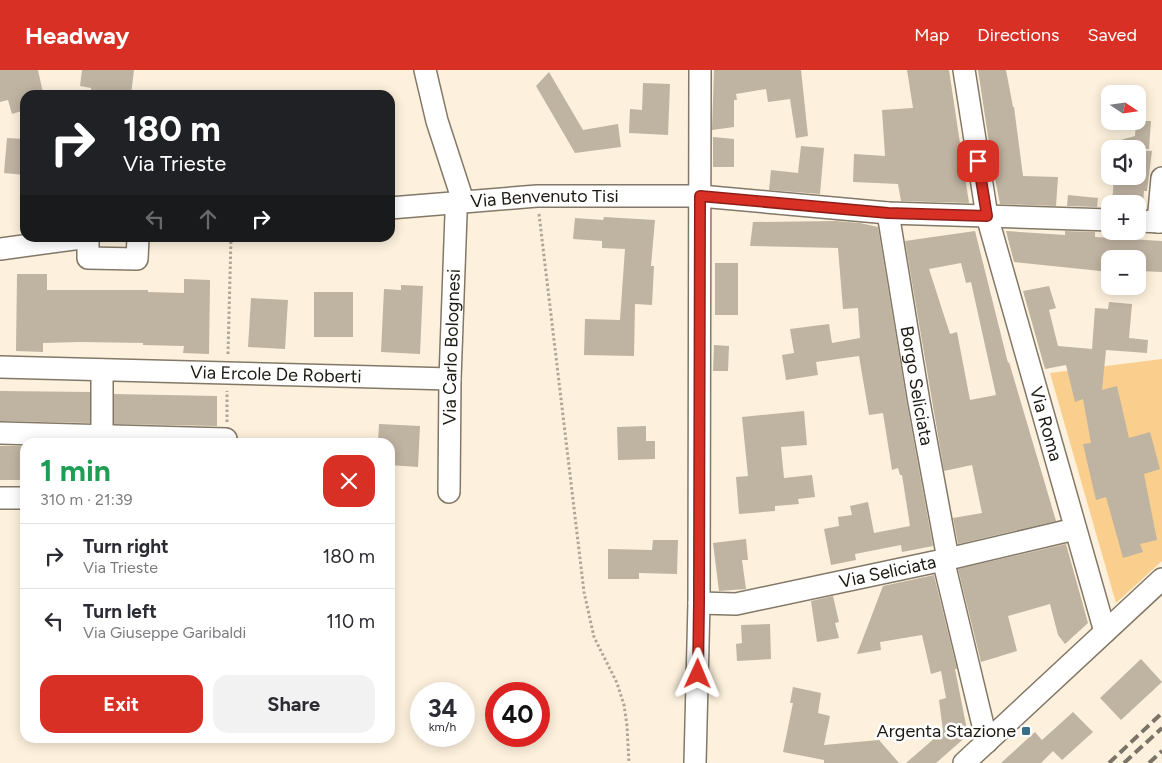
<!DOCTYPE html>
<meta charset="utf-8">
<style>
:root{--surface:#fff;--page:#f2f2f3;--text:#2b2b33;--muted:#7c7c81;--line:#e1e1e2;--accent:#d93025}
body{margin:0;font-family:Figtree,sans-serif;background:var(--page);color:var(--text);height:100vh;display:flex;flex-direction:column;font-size:19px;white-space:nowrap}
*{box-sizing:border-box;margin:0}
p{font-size:16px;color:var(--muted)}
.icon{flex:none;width:28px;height:28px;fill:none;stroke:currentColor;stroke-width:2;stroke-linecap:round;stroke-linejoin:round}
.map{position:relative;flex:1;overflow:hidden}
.side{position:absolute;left:20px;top:368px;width:375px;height:305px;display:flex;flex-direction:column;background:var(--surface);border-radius:15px;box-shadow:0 2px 12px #0003}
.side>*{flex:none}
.top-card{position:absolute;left:20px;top:20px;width:375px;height:152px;border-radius:15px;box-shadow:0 2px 12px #0003;background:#202124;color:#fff;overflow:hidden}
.needle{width:32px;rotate:103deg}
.controls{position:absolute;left:1101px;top:15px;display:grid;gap:10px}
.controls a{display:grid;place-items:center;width:45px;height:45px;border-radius:10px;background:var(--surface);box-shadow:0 2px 12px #0003;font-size:25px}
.speed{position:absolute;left:410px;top:612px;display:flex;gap:10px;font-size:25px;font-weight:700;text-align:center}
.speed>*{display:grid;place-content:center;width:65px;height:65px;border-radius:50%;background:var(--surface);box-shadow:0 2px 12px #0003;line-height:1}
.speed small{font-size:12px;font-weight:400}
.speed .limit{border:8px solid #d22;background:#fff;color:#111}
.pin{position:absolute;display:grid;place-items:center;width:42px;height:42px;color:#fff;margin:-21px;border-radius:10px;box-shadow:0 2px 8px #0006}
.me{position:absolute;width:55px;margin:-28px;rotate:1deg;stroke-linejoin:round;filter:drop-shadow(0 0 4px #0008)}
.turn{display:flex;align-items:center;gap:18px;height:105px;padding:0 20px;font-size:22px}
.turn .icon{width:65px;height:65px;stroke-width:2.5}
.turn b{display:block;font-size:35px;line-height:42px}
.lanes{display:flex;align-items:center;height:48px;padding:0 20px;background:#0003;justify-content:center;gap:25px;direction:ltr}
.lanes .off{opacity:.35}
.round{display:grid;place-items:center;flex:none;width:52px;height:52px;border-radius:15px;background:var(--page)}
.overview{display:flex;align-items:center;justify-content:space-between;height:85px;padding:0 20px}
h1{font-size:30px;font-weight:700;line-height:38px;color:#1e9e55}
.primary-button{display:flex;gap:10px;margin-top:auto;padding:10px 20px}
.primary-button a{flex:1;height:58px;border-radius:15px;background:var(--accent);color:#fff;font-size:20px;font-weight:700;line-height:58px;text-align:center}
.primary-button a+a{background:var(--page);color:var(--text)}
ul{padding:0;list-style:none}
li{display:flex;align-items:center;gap:15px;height:65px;padding:0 20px;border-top:1px solid var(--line)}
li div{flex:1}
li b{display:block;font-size:19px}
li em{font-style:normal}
header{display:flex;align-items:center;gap:30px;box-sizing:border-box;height:70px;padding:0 25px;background:var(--accent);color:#fff}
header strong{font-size:24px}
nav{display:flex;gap:28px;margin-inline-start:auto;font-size:18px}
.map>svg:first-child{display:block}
.green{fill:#facf8e}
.building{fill:#bfb3a1;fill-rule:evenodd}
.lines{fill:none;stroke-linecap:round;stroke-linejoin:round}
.minor-casing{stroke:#837867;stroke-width:24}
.path{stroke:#afa697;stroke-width:3;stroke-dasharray:2.5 2.5;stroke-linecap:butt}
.minor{stroke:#fff;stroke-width:21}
.rail{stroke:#7b7367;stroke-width:4;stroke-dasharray:10 5;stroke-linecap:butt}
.route-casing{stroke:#8d1f18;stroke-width:12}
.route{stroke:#d93025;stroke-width:9}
.poi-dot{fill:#376f89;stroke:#fff;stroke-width:2}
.labels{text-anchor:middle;stroke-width:5;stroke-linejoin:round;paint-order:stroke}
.street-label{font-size:18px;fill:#1d1912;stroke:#fff}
.poi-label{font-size:18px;fill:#1d1912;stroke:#fff;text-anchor:end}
</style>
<header>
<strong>Headway</strong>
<nav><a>Map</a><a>Directions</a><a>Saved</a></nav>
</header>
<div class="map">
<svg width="1162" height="693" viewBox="0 0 1162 693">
<rect width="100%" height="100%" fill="#fdf1dd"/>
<path class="green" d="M1162,289V491L1116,533L1050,303Z"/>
<g class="building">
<path d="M0,0H38L43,23L25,25V40L12,44L8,30L0,32Z"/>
<path d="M82,0H134L131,25H91V18L80,16Z"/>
<path d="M714,0H801L808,66L796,68L790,29L768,32L766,19L736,24L737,30H734V57L712,60Z"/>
<path d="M907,0H949L969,133L901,131L898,114L853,112L854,84L885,86L882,40L913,38Z"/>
<path d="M978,0H1006L1013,37H1014L1023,106L1058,107L1056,136L1000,134L992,93Z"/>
<path d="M549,2L583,60L618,54L621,77L575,83L536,16Z"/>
<path d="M643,13L670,14L668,65L629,63L630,39L642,40Z"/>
<path d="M1136,51H1151L1149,79H1107L1106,74L1135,66Z"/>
<path d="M713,67L734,69V97H713Z"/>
<path d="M7,68L25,69V105L4,103Z"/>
<path d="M801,76L824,78L820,124L769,120L771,100L798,103Z"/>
<path d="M1138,80L1152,81L1147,121H1144L1143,134H1112L1114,106H1138Z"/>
<path d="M1068,125L1098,128L1097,137L1067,136Z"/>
<path d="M604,147L655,150L651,196H654L652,235L635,234L634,286L584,285L585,249L620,250L625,179L602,178V171L573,169L575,148L603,150Z"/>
<path d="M836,151L860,153L878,157L907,334L933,476L902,482L901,475L855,484L856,490L831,495L824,459L839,456L838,447L852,445L850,436L868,432L874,463L910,456L902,405H900L898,398L892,400L883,343L869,345L859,286L816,292L818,305L786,310L782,285L794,283L790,259L829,254L832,273L860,268L858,238L843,239L838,178L750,176L753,152Z"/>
<path d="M975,161L1008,293L1009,292L1056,451L958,474L953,448L982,443L972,395L944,401L905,171ZM961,193L966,213L971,212L996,325L970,330L957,262L950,264L929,199Z"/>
<path d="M1006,161L1065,165V161L1095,162V167L1162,171V202L1138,201V189H1110V202L1014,192Z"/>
<rect x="715" y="193" width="23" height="52"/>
<path d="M17,204H47V220H148V222L184,223V209L210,210L209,284L183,283L184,276L143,275V273L80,272L43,273V282L16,281Z"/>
<path d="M401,215L423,216L420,284L381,282L384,219L401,220Z"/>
<path d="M1049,216L1056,238L1049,240L1058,276L1092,279L1095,238L1108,239L1109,232L1132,234L1129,268L1148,270L1147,283L1106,280L1102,320L1117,316L1129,368L1150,362L1160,399L1144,404L1157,470L1140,474L1143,482L1123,488L1106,427L1096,430L1083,374L1091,373L1083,329L1075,332L1066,295L1045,299L1023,221Z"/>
<rect x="314" y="222" width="39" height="45"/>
<path d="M251,228L288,230L285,279L248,277Z"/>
<path d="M714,275L729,276L728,301H713Z"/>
<path d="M0,321L90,322V353L0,351Z"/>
<path d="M114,324L217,326V356L114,354Z"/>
<path d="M804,341L807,375L781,377L784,408L812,405L815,427L798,429L799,434L775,436V441L739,444L736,407L748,406L742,347Z"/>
<path d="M379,354L420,356L418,397L390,395V372H378Z"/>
<path d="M646,356V371H655V389L618,390L617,357Z"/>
<rect x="0" y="376" width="25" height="34"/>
<path d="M746,469L748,490H742L746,519L719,521L713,473Z"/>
<path d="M653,470H678L677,504L639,503V509H608V479L652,480Z"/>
<path d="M1066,474L1088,553L1065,574L1058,565L1050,534L1008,546L1017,581L981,592L958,499Z"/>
<path d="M934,505L957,599H955L968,665L936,693H906L943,661L939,630L946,628L941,601L931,604L922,565L880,572L881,580L857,584L883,516Z"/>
<path d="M833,526L839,552L835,553L839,568L817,572L811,531Z"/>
<path d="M770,554L771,589L737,591L736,574L742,573L741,555Z"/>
<path d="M1141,589L1162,612L1121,650L1100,628Z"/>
<path d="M793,617L821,623L818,643L830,646L824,675L879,670L899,693H824V690L783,682L793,633H790Z"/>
<path d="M1073,642L1093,662L1062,690L1053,681L1041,693H1001L1035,662L1042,670Z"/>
</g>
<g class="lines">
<defs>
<g id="minor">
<path d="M425,0L437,51L463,131"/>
<path id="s1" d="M964,0L987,146L1105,562"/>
<path id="s2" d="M390,138L537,126H700L888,143L1110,150"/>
<path id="s3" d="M888,143L919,332L948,489"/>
<path d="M1138,151L1162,152"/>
<path d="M1158,152L1162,108"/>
<path d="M88,168V188L137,189L138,168"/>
<path d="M0,179L81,168"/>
<path id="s4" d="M0,297L450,309"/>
<path d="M0,363L226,369"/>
<path d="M102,365V300"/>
<path id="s5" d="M449,422L450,309L456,144L455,132"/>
<path d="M0,428H25"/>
<path d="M943,489L987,672"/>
<path id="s6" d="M699,533L736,534L948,489L1075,459"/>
<path d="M695,693L699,533L700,0"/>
<path d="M964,693L1162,509"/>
</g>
</defs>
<use href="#minor" class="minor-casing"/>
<g class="path">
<path d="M539,144L584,522L594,567L617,613L624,635L627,656L629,693"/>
<path d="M228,284L231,168"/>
<path d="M227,352V321"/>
</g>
<use href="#minor" class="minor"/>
<g class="rail">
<path d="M1109,693L1162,643"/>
<path d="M1124,693L1162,658"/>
<path d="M1149,693L1162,681"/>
</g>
</g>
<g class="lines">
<defs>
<path id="route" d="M698,604L699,533L700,126L888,143L987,146L978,91"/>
</defs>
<use href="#route" class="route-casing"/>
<use href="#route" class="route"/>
</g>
<rect class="poi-dot" x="1021" y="656" width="10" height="10" rx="2.5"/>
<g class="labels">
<g class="street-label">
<text dy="6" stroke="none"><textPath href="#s2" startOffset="155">Via Benvenuto Tisi</textPath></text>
<text dy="6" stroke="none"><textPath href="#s5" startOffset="145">Via Carlo Bolognesi</textPath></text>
<text dy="6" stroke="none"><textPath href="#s4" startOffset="276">Via Ercole De Roberti</textPath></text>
<text dy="6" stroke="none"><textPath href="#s3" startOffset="175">Borgo Seliciata</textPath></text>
<text dy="6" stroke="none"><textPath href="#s1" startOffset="364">Via Roma</textPath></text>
<text dy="6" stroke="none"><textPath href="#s6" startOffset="192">Via Seliciata</textPath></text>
</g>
<g class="poi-label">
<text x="1016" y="667">Argenta Stazione</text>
</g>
</g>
</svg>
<div class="controls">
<a><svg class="needle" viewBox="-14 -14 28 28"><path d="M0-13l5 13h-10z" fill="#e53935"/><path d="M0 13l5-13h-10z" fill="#7c7c81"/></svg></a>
<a><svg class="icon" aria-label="sound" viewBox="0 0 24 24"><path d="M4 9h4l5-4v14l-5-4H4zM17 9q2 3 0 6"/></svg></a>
<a>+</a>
<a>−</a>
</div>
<div class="speed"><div>34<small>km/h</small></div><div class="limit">40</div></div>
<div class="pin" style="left:978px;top:91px;background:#d93025"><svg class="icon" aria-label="arrive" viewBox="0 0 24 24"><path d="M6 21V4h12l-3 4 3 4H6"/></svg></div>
<svg class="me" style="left:698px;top:604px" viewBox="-20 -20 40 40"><path d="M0-17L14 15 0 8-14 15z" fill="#d93025" stroke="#fff" stroke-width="4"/></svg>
<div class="top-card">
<div class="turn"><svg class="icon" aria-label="right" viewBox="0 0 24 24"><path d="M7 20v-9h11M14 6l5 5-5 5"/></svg><div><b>180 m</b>Via Trieste</div></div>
<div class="lanes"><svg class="icon off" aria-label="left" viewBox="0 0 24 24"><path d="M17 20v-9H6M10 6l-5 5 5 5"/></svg><svg class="icon off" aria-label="ahead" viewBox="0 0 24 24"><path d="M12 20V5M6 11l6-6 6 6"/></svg><svg class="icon" aria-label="right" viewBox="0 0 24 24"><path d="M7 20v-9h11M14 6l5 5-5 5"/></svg></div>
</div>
<section class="side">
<div class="overview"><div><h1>1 min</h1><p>310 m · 21:39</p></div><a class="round" style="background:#d93025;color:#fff"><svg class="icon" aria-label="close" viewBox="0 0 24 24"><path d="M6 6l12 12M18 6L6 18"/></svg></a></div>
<ul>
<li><svg class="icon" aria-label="right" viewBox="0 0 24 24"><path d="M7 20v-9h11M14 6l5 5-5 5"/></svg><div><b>Turn right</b><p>Via Trieste</p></div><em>180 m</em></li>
<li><svg class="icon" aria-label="left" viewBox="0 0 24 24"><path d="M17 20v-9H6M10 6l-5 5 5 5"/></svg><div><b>Turn left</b><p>Via Giuseppe Garibaldi</p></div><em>110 m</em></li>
</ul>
<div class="primary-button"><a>Exit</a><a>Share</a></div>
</section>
</div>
